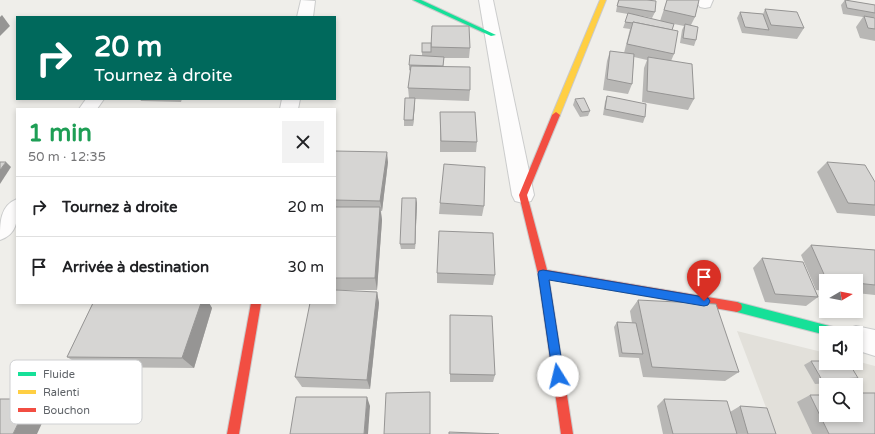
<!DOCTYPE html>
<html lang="fr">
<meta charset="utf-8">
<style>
:root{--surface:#fff;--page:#f2f2f2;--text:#202124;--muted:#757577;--line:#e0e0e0}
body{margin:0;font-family:"Varela Round",sans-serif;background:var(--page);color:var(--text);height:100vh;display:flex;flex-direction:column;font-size:15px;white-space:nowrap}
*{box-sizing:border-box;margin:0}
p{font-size:13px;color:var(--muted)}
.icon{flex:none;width:22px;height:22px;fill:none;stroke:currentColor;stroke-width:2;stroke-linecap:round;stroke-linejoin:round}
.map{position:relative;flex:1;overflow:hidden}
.details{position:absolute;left:16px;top:108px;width:320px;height:196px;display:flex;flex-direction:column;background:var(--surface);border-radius:0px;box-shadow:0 2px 6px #0003}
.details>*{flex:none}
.top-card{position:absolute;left:16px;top:16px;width:320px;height:84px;border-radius:0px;box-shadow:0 2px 6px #0003;background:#00695c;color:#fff;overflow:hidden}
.needle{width:26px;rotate:80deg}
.buttons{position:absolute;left:819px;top:274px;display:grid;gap:8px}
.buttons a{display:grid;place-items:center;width:44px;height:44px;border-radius:0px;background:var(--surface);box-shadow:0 2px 6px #0003;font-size:20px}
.pin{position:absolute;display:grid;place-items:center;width:34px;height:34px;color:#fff;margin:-41px -17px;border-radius:50% 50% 50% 0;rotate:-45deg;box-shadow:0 0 4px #0007}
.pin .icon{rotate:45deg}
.me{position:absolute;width:44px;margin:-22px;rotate:351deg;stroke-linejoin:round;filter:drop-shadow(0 0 3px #0008)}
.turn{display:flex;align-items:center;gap:14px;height:84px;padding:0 12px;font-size:18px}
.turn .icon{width:52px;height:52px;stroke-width:2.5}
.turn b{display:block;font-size:28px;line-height:34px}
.round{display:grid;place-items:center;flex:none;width:42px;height:42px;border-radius:0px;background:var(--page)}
.headline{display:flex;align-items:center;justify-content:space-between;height:68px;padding:0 12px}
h1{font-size:24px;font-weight:700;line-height:30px;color:#1e9e55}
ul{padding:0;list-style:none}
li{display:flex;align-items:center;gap:12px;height:60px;padding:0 12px;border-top:1px solid var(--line)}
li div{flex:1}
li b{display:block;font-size:15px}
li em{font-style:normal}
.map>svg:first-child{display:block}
.education{fill:#e2e0da;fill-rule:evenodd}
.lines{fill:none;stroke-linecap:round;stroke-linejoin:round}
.street-casing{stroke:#cbcccc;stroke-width:2}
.fast-casing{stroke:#cacacb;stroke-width:2}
.slow-casing{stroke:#cacacb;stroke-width:2}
.jam-casing{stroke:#cacacb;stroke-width:2}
.street{fill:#fdfcfc;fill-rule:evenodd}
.fast{fill:#16e098;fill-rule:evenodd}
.slow{fill:#ffcf43;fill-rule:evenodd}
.jam{fill:#f24e42;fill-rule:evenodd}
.wall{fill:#b8b7b5}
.shaded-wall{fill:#969594}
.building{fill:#d6d5d3;stroke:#969594}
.route{fill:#1a73e8;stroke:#114b97}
.key{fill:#fff;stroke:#cfd0d2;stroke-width:1}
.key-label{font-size:11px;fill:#5f6368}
</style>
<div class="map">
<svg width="875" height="434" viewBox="0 0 875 434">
<rect width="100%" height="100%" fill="#efeeea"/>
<path class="education" d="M737,331L826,353V363H856V361L875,366V434H776ZM826,385H856V415H826Z"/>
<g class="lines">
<defs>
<g id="street">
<path d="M301,0L315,1L313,17H297Z"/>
<path d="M479,0H493L534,195L531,201L523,203L515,201L512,195Z"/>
<path d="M699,0H713L710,7L705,8L700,7L698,4Z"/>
<path d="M86,99H104L97,109H79Z"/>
<path d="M282,99H300L298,109H280Z"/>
<path d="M17,199C17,217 20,233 0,240C0,222 0,206 17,199Z"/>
<path d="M856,326L875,330V356L856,350V333H845L847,329Z"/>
</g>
<g id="fast">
<path d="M413,0H421L496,35L491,36Z"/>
<path d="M737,302L837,328L841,329L842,333H826V335L737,312L733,310L732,307L733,304Z"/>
</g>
<path id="slow" d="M600,0H606L560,115L559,117H553L552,115Z"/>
<g id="jam">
<path d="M556,112L560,115L527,195L547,270L737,302L741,304L742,307L741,310L737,312L549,279L573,434H561L538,274L519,195L552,115Z"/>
<path d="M251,303H261L239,434H227Z"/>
</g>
</defs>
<use href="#street" class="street-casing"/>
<use href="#fast" class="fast-casing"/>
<use href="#slow" class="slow-casing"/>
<use href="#jam" class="jam-casing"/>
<use href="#street" class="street"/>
<use href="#fast" class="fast"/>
<use href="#slow" class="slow"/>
<use href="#jam" class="jam"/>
</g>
<g class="wall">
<path d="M618,0H647L655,12L652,18L637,15L660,21L667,0H699L695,17L691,25L696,40L694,46L680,43L682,30L684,26L674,24L672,30L674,54L671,61L694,99L688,110L642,102L644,68L647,60L634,57L632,84L628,94L603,90L607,61L610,51L624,53L630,29L623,28L628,14L616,12Z"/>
<path d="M845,0L875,5V17L874,18H875V41L860,38L856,27L863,17L843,14L841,5Z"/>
<path d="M765,9L804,28L797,39L742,33L737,18L740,12L763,14Z"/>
<path d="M422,43L470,48L469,58H444L443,67L470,90L469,101L415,99L413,126H404V120L409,98L408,88L411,71L409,70V65L422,56Z"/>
<path d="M607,96L645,117L643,123L603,115L605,102Z"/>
<path d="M140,99H182L181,102L141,101Z"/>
<path d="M575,99L590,111L588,116L580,117L573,105Z"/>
<path d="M440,112L477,142L476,152H440Z"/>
<path d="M335,151L388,162L382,211H381L382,220L377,290H335Z"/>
<path d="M827,162L875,182V216L837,213L817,172Z"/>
<path d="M417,203L415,249H401L400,244Z"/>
<path d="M440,203L484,206L482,216L439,214Z"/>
<path d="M811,245L875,250V295L856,293V281H826V291L816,290L801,255Z"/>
<path d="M762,258L818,297L806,306L765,302L753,268Z"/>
<path d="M437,273L495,275L493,285L437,283Z"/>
<path d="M377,292L379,303L370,389L302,387L295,377Z"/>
<path d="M638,300L739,372L725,381L643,377L639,358L619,357L614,327L617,322L632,323L630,311Z"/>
<path d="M93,303H209L212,308L194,368L83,367L67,357Z"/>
<path d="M450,315L495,375L493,382H450Z"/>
<path d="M811,361L858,378L850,382L815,384L804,365Z"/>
<path d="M810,395L875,434H812L797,402Z"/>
<path d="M664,399L730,412L740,406L776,434H663L657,406Z"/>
</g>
<g class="shaded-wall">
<path d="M2,15L10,26L0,36V17Z"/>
<path d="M415,98V103L413,126V120Z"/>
<path d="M387,152L388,162L382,211L380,201Z"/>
<path d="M6,162L11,167L0,184V170Z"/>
<path d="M416,198L417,203L415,249V244Z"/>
<path d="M380,207L382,220L377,290L375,278Z"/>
<path d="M377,292L379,303L370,389L367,380Z"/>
<path d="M201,303H209L212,308L194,368L182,358Z"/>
<path d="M367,397L370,406L368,434H364Z"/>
<path d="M30,399L49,408L37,434H13Z"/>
</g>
<g class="building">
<path d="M619,0H647L656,1L655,12L617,6Z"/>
<path d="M667,0H699L695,17L664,10Z"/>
<path d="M845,0L875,5V13L847,8Z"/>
<path d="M765,9L797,12L804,28L771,25Z"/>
<path d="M740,12L763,14L769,30L745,27Z"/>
<path d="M628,13L674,24L672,30L633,22V23L625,22Z"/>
<path d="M864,16L875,18V29L868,28Z"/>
<path d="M633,22L678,31L674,54L627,44Z"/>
<path d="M685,24L698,27L696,40L683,38Z"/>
<path d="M432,26H469L470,48L431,47Z"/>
<rect x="422" y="43" width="9" height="9"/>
<path d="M610,51L634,54L632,84L607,79Z"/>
<path d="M410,55L444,57L443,66L409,65Z"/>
<path d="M648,57L692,64L694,99L647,91Z"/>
<path d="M411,66L470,67V90L408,88Z"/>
<path d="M607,96L646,104L645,117L605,109Z"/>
<path d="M405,98H415L413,120H404Z"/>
<path d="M584,98L590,111L582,112L575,99Z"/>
<path d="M440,112H475L477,142L441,141Z"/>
<path d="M335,151L387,152L380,201L335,200Z"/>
<path d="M0,162H6L0,170Z"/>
<path d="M827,162L865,165L875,182V205L848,203Z"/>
<path d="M444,164L485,167L484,206L440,203Z"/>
<path d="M402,198H416L415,244H400Z"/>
<path d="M335,207H380L375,278H335Z"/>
<path d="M439,231L493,233L495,275L437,273Z"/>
<path d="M811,245L875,250V285L856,283V281H827Z"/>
<path d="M762,258L803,262L818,297L775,294Z"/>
<path d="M335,290L377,292L367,380L295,377L310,303H335Z"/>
<path d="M638,300L716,304L739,372L652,367Z"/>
<path d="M93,303H201L182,358L67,357Z"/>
<path d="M450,315L492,316L495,375L450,374Z"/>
<path d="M617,322L636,323L643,354L622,353Z"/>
<path d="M811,361H826V363H849L858,378L822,380Z"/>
<path d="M430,392V434H384L386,393Z"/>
<path d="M856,393H875V434H829L810,395H826V415H856Z"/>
<path d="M296,397H367L364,434H290Z"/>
<path d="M0,399H30L13,434H0Z"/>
<path d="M664,399L727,401L737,434H673Z"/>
<path d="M740,406L767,408L776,434H748Z"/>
<path d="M449,432L499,434H449Z"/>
</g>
<path class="route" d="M543,270L704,297L708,298L710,301L708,305L704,306L549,280L564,376L562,380L558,382L554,380L553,376L538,274L539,271Z"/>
<rect x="10" y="360" width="132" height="64" rx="6" class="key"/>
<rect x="18" y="372" width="18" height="4" fill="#16e098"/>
<rect x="18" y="390" width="18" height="4" fill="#ffcf43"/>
<rect x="18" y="408" width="18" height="4" fill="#f24e42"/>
<g class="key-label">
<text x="43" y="378">Fluide</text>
<text x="43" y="396">Ralenti</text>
<text x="43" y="414">Bouchon</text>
</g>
</svg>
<div class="buttons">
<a><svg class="needle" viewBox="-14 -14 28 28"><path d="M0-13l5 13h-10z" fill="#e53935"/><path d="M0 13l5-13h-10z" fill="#757577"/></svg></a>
<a><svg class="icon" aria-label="sound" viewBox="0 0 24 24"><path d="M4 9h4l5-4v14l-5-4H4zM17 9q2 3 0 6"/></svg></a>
<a><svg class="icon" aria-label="search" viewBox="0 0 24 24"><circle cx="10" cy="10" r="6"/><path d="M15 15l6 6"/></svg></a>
</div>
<div class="pin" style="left:704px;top:301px;background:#d93025"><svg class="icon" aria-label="arrive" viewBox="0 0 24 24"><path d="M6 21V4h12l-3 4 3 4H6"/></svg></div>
<svg class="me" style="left:558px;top:376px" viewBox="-20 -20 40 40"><circle r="19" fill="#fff"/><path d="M0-13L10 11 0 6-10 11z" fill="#1a73e8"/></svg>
<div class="top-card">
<div class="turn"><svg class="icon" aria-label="right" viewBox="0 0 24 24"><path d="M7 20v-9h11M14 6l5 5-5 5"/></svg><div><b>20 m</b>Tournez à droite</div></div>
</div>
<section class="details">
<div class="headline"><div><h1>1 min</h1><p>50 m · 12:35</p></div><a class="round"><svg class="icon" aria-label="close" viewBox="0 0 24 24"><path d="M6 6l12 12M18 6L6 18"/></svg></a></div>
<ul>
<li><svg class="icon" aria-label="right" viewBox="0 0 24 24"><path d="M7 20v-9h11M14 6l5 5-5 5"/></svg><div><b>Tournez à droite</b></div><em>20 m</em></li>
<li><svg class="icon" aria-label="arrive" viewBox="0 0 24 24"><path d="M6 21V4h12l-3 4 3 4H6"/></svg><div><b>Arrivée à destination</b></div><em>30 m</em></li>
</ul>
</section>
</div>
